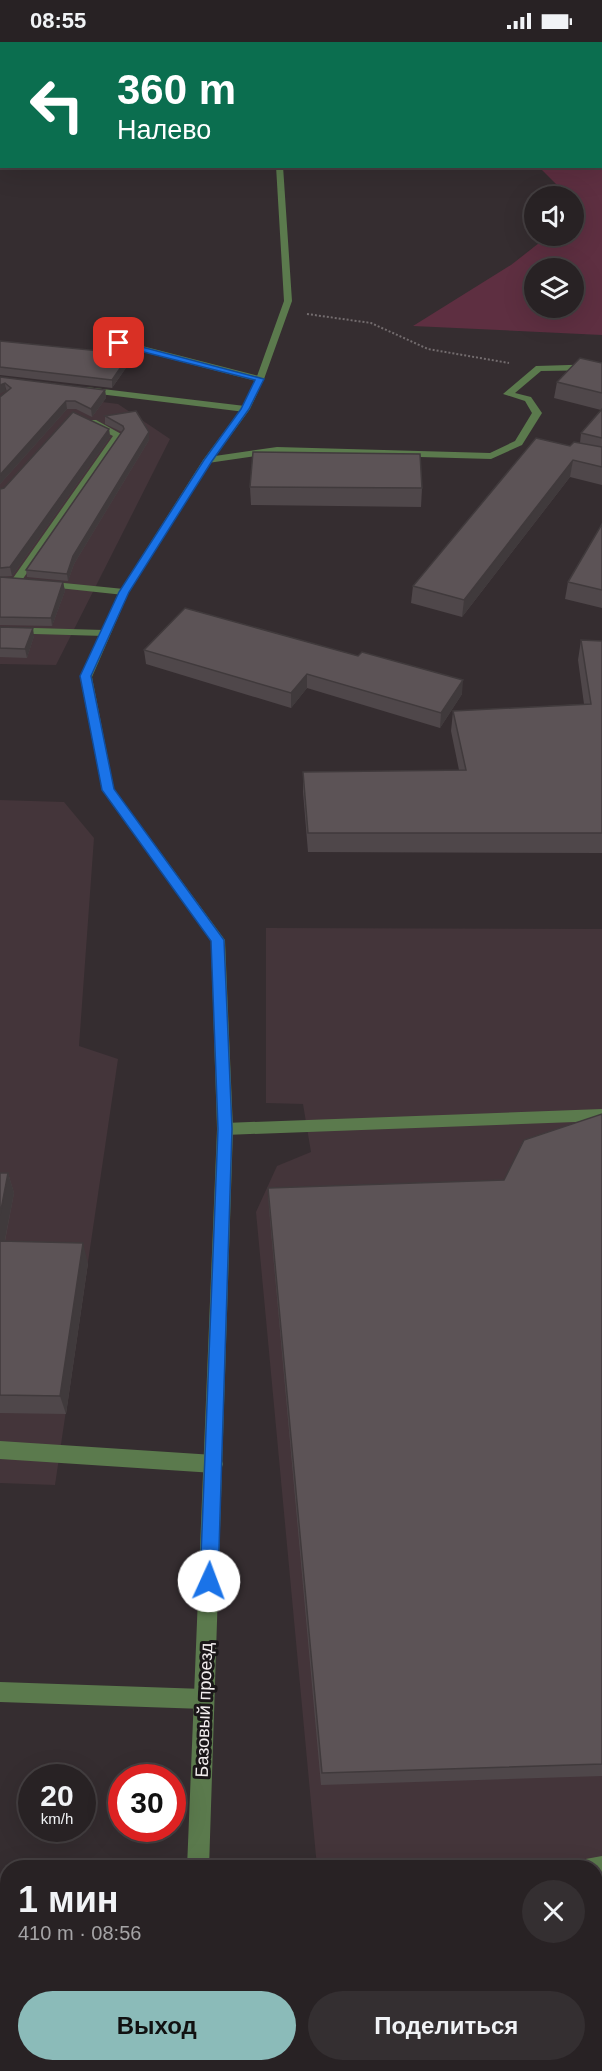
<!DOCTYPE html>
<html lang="ru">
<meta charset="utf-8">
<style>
:root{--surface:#282224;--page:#342f31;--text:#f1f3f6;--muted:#a5a4a6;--line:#443f41;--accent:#8bbbb9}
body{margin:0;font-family:Arial,sans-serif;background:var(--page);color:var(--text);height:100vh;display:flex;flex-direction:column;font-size:22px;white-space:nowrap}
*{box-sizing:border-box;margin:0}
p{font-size:20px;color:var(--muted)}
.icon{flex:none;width:33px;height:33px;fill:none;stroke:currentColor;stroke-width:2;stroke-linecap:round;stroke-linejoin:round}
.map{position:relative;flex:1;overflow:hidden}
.sheet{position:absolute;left:0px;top:1818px;width:603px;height:212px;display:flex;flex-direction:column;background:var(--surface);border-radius:24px 24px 0 0;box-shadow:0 6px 24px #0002,0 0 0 2px var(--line)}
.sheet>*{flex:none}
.hud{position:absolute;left:0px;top:0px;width:603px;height:126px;box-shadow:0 6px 24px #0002,0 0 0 2px var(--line);background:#0b6e4f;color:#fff;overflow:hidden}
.fabs{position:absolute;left:524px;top:144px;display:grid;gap:12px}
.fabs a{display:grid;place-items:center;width:60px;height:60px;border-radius:50%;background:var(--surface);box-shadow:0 6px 24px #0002,0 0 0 2px var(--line);font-size:30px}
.speed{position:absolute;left:18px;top:1722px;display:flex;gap:12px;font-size:30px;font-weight:700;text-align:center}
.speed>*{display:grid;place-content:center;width:78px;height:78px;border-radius:50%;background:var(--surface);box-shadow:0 6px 24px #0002,0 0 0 2px var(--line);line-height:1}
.speed small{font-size:15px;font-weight:400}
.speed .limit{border:9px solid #d22;background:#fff;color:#111}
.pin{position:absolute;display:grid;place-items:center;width:51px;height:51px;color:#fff;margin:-26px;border-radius:12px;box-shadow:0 3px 9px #0006}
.me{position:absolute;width:66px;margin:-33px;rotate:2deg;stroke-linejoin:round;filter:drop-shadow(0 0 4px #0008)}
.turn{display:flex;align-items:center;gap:21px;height:126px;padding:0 18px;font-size:27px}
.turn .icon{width:78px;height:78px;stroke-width:2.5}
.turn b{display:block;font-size:42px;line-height:51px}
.round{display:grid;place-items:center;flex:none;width:63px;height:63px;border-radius:32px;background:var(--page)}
.overview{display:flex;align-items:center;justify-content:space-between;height:102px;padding:0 18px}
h1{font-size:36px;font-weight:800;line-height:45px}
.action{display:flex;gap:12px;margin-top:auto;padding:12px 18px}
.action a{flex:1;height:69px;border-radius:36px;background:var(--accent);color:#111;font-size:24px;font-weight:800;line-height:69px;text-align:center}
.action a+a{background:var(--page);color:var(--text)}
.status{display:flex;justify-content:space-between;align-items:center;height:42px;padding:0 30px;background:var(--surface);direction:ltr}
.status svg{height:16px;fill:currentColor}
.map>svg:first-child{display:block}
.built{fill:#44353a}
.green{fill:#5e2f41;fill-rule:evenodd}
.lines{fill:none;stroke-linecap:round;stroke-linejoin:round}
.stream{fill:#833756;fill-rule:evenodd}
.path{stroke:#736c6e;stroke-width:2;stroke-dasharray:2 2;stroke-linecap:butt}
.service{fill:#5b7a4d;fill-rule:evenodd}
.minor{fill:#5b7a4d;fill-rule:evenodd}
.wall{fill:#4f474a}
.shaded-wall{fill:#403a3c}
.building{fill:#5c5356;stroke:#403a3c;stroke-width:1.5}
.route{fill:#1a73e8;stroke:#114b97;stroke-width:1.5}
.labels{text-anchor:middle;stroke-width:6;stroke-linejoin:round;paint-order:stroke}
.street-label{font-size:18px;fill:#f2edee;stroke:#1a1618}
</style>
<div class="status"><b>08:55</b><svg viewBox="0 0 49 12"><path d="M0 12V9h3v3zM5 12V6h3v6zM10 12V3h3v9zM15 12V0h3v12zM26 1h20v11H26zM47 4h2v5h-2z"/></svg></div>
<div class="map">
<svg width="602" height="2029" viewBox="0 0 602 2029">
<rect width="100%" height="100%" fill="#352d30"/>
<g class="built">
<path d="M0,347L118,362L170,397L56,623L0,622Z"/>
<path d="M0,758L64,760L94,796L79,1004L118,1017L55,1443L0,1441Z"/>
<path d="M266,886L602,887V1988H596V1826L317,1825L256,1170L277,1124L311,1110L303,1062L266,1061Z"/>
</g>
<g class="green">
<path d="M0,0H232L2,2L0,110Z"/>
<path d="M412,0H602V293L413,284L511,223L548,194H573V174L581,168L573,159V154H568L539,125L602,124V2ZM534,226H573V266H534Z"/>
</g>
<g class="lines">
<g class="stream">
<path d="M49,0H57L45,2Z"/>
<rect x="480" y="0" width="4" height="2"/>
<path d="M0,12H2L0,15Z"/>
</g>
<path class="path" d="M307,272L371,281L428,307L509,321"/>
<g class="service">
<path d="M119,298L263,335L264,337L260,340L116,303L115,301Z"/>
<path d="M602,322V328L541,329L515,351L531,355L542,371L522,403L491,417L277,411L208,421L203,418L208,415L277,405L490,411L515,399L532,371L525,359L503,352L536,324Z"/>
<path d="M86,345L245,364L250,367L245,370L83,350V346Z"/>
<path d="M90,378H96L123,393L20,541H12L11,539L113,394L90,382Z"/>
<path d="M44,539L124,547L129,550L124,553L40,544V540Z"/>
<path d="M0,585L104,588L110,591L104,594L0,591Z"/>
<path d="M602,1067V1079L225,1093L219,1091L217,1087L219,1083L225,1081Z"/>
<path d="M0,1399L214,1413L221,1416L223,1422L221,1428L214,1431L0,1417Z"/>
<path d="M0,1640L204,1647L211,1650L214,1657L211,1664L204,1667L0,1660Z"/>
<path d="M602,1814V1836L596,1837V1826H577L580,1818Z"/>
</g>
<g class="minor">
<rect x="266" y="0" width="6" height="2"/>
<path d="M276,124H283L292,259L264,337L250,367L212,419L129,550L92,635L114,747L225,898L233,1087L209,1826H187L217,1087L211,899L102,748L80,635L119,550L203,418L241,367L256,337L284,259Z"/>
<rect x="172" y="2022" width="24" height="7"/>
</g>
</g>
<g class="wall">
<path d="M0,299L130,320L112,346L0,333Z"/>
<path d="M602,321V443L570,435L462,575L411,561L413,544L570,404L580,401L581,391L601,368L554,356L557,340Z"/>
<path d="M0,335L105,348L106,356L92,375L76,367H67L0,442V355L7,349Z"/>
<path d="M105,374L149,390V398L74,522L68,539L27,535L26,528L122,390L105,382Z"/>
<path d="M109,387L110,395L12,534L0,535V447L4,446Z"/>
<path d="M250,445L422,446L421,465L251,463Z"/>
<path d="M602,482V566L565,557L568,540Z"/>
<path d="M0,535L63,540L65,549L52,584L0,583Z"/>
<path d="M0,585L34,594L27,616L0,615Z"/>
<path d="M581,598L602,599V811L308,810L303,750V730L459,728L451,689L453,669L584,662L578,618Z"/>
<path d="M144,608L462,652L440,686L307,646L291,666L146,622Z"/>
<path d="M602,1072V1734L321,1743L269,1167L268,1146L504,1138Z"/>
<path d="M0,1131H8L14,1151L5,1199L88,1221L66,1372L0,1371Z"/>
</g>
<g class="shaded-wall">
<path d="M130,312V320L112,346V338Z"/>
<path d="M5,341L6,349L0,352V343Z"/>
<path d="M105,348L106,356L92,375L91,367Z"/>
<path d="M66,359L67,367L0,442V433Z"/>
<path d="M109,387L110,395L12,534L10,525Z"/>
<path d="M149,390V398L74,522L68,539L67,532L73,514Z"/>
<path d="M573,418L570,435L462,575L464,558Z"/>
<path d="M63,540L65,549L52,584L51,576Z"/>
<path d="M33,586L34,594L27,616L25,607Z"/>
<path d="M307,632V646L291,666V651Z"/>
<path d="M463,638L462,652L440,686L441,671Z"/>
<path d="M8,1131L14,1151L1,1218L0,1214V1173Z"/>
<path d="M83,1201L88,1221L66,1372L60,1354Z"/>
</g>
<g class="building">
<path d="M0,299L130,312L112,338L0,325Z"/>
<path d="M580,316L602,321V351L557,340Z"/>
<path d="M0,335L105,348L91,367L75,359H66L0,433V355L11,346L5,341L0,343Z"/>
<path d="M602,367V396L581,391Z"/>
<path d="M136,369L149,390L73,514L67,532L26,528L124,387L123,384L105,374Z"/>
<path d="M73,370L109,387L10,525L0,526V447L4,446Z"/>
<path d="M536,396L570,404L574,400L602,405V425L573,418L464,558L413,544Z"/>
<path d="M253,410L420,412L422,446L250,445Z"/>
<path d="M602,482V548L568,540Z"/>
<path d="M0,535L63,540L51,576L0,575Z"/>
<path d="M185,566L358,614L362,610L463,638L441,671L307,632L291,651L144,608Z"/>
<path d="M0,585L33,586L25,607L0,606Z"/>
<path d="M581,598L602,599V791H308L303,730L466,728L453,669L591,662Z"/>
<path d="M602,1072V1722L322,1731L268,1146L504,1138L524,1098Z"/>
<path d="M0,1131H8L0,1173Z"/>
<path d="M0,1199L83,1201L60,1354L0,1353Z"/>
</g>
<path class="route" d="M119,299L264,337L249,367L212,419L129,550L91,634L114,747L224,898L232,1087L218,1539L215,1546L209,1548L203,1546L200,1539L218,1087L211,899L102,748L80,634L119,550L204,418L241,367L255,338L116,303Z"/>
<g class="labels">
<g class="street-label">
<text transform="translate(204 1668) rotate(-88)" y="6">Базовый проезд</text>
</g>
</g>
</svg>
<div class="fabs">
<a><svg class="icon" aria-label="sound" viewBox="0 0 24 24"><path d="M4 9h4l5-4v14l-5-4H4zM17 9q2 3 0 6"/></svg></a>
<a><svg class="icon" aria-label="layers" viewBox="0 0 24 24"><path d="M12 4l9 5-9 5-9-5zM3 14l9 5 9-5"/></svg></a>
</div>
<div class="speed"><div>20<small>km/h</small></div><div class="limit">30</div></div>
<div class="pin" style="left:119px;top:301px;background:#d93025"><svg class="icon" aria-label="arrive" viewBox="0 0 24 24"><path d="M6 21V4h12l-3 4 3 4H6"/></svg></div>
<svg class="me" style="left:209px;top:1539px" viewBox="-20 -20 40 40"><circle r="19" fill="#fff"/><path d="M0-13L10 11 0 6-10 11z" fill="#1a73e8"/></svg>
<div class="hud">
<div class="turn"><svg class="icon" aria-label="left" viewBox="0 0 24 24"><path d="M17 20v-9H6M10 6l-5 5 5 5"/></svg><div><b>360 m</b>Налево</div></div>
</div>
<section class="sheet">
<div class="overview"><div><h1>1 мин</h1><p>410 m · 08:56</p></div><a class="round"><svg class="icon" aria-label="close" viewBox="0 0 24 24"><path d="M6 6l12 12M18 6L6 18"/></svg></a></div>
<div class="action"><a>Выход</a><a>Поделиться</a></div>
</section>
</div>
